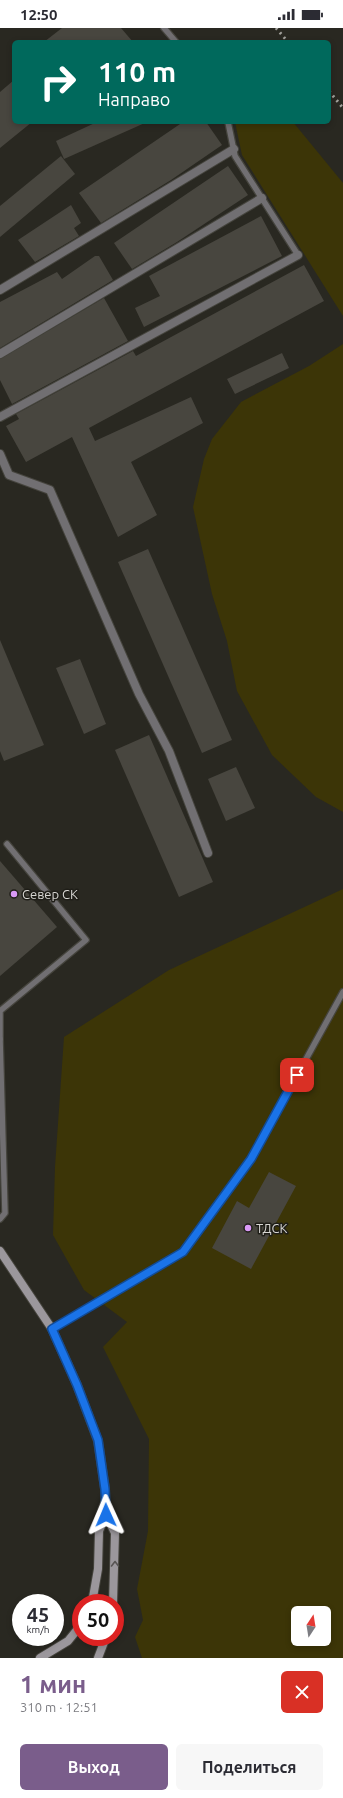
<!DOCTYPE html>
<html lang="ru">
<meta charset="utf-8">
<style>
:root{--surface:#fff;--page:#f7f7f7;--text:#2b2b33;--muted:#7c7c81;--accent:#7a5d8b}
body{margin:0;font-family:Ubuntu,sans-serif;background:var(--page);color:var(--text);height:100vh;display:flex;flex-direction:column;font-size:15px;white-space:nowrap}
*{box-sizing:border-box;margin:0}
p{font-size:13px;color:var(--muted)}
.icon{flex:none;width:22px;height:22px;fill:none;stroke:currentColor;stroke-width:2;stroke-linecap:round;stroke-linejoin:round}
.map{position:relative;height:1630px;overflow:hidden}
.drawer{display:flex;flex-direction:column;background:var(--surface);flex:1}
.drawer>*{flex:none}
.guide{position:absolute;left:12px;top:12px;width:319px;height:84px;border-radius:6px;box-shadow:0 2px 6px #0003;background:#00695c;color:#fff;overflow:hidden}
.needle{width:26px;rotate:12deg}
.fabs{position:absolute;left:291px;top:1578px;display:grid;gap:8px}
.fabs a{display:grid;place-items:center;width:40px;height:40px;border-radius:6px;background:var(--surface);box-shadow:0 2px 6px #0003;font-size:20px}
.speed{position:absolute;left:12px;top:1566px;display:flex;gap:8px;font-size:20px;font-weight:700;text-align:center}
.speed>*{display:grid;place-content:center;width:52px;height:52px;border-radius:50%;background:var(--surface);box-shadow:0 2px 6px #0003;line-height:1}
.speed small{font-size:10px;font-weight:400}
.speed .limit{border:6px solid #d22;background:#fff;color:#111}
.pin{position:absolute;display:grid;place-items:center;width:34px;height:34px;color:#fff;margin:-17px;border-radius:8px;box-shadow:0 2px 6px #0006}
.me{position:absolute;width:44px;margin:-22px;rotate:359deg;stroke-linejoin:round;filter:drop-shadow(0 0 3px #0008)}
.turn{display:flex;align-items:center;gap:14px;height:84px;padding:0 20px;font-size:18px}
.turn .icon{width:52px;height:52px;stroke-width:2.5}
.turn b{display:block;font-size:28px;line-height:34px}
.round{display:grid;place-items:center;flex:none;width:42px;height:42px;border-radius:6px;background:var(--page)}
.summary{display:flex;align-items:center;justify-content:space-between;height:68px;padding:0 20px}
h1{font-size:24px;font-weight:600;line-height:30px;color:var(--accent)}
.cta{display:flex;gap:8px;margin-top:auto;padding:8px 20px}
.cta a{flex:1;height:46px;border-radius:6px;background:var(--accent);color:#fff;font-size:16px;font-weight:600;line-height:46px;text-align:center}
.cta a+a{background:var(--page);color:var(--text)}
.status{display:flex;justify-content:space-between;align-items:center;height:28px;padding:0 20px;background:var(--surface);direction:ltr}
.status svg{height:11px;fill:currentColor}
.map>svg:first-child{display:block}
.green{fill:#3c3507;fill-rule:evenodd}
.building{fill:#48463f}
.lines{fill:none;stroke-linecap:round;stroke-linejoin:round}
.service-casing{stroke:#45443d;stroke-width:8}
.minor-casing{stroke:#45443d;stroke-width:10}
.secondary-casing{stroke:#45443d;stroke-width:10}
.service{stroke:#716f72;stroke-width:5.5}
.minor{stroke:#716f72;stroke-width:8}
.secondary{stroke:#9b979c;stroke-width:8}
.rail{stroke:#a2a19c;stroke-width:3;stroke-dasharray:2 4;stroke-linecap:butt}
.oneway{stroke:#575453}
.route-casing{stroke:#114b97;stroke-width:10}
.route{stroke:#1a73e8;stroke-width:7}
.poi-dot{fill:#da9af7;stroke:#1f1e18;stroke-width:1.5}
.labels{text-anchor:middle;stroke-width:3;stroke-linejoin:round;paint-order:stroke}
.poi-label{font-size:13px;fill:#d7d6d2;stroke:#1f1e18;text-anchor:start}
</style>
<div class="status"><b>12:50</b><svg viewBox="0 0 49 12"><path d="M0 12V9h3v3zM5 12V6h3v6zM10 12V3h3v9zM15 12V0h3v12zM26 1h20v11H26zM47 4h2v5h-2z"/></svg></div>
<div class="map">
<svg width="343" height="1630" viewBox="0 0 343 1630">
<rect width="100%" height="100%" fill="#292821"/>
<g class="green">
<path d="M235,94H293L343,155V288L242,127Z"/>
<path d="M343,316V784L316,769L272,727L237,663L227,613L212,566L193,479L204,431L212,411L241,374L309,338Z"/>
<path d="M343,861V1630H142L135,1609L143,1592L137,1561L148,1503L149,1411L103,1319L127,1294L84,1262L53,1207L55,1139L64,1009L169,942ZM298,1585H324V1611H298Z"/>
</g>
<g class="building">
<path d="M62,0H121L133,14H44Z"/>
<path d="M14,52V94H32L0,120V64Z"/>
<path d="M97,94H147L64,131L56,113Z"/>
<path d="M183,94H206L222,117L171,152L101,195L79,165Z"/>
<path d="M61,128L75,146L0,209V178Z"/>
<path d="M228,138L248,167L177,214L132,241L114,215Z"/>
<path d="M71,177L81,195L74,200L79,208L35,234L18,212Z"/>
<path d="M261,188L282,228L144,299L135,280L160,268L149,248Z"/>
<path d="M95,228H99L113,252L0,320V274L57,244L62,251Z"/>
<path d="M304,237L324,273L89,400L95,413L191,369L203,395L131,434L157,487L118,509L72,409L26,434L6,398L19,391L16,386L133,323L136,328Z"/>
<path d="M104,270L128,313L12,376L0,352V331Z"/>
<path d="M282,325L289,340L235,366L227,351Z"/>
<path d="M148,521L232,712L202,725L118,534Z"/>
<path d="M0,612L44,717L4,733L0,723Z"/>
<path d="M80,631L106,696L84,706L56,640Z"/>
<path d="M149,707L213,854L179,869L115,722Z"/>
<path d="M236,739L255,780L226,793L208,751Z"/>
<path d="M0,833L57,899L0,948Z"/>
<path d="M269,1144L296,1158L251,1241L212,1220L237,1173L249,1180Z"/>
</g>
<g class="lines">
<defs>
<g id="service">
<path d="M164,0L176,14"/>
<path d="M228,94L235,128L298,227"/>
<path d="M0,1011V983L86,912L7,816"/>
<path d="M0,1011L5,1185L0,1191"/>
<path d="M52,1301L183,1224L251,1131L343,964"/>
</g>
<g id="minor">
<path d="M0,262L234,121"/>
<path d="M0,326L262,170"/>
<path d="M0,389L298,227"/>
<path d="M0,426L9,447L50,462L139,666L169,723L208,825"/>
</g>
<g id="secondary">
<path d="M0,1223L52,1301L77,1357L98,1413L105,1461L106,1487L115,1505L113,1575"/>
<path d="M92,1575L98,1541L99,1503L106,1487"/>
<path d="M40,1630L68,1613L81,1597"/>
<path d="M98,1630L106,1609"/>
</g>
</defs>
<use href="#service" class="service-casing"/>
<use href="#minor" class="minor-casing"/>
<use href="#secondary" class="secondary-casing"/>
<use href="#service" class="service"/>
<use href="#minor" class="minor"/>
<use href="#secondary" class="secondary"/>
<g class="rail">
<path d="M276,0L288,14"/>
<path d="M329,63L343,80"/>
</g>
</g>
<defs><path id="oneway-chevron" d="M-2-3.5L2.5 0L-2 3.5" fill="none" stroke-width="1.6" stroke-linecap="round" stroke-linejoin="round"/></defs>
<use class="oneway" href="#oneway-chevron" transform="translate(115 1536) rotate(-90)"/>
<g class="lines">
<defs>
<path id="route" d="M106,1487L105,1461L98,1412L77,1357L52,1301L183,1224L251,1131L297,1047"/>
</defs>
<use href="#route" class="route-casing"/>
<use href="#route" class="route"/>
</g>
<g class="poi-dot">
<circle cx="14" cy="866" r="4"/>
<circle cx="248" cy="1200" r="4"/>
</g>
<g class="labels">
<g class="poi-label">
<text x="22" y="871">Север СК</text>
<text x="256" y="1205">ТДСК</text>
</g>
</g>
</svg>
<div class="fabs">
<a><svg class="needle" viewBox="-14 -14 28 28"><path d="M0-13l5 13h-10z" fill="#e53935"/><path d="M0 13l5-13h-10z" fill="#7c7c81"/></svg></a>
</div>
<div class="speed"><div>45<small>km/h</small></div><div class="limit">50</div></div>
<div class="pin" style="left:297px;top:1047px;background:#d93025"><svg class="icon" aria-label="arrive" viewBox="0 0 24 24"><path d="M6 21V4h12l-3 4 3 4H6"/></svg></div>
<svg class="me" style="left:106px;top:1487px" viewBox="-20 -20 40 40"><path d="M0-17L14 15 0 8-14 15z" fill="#1a73e8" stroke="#fff" stroke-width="4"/></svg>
<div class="guide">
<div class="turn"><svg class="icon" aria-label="right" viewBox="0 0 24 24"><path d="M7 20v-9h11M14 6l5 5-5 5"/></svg><div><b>110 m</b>Направо</div></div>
</div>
</div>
<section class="drawer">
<div class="summary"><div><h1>1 мин</h1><p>310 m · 12:51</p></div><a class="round" style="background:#d93025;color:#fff"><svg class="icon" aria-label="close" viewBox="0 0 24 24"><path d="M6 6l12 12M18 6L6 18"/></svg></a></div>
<div class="cta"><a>Выход</a><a>Поделиться</a></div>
</section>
